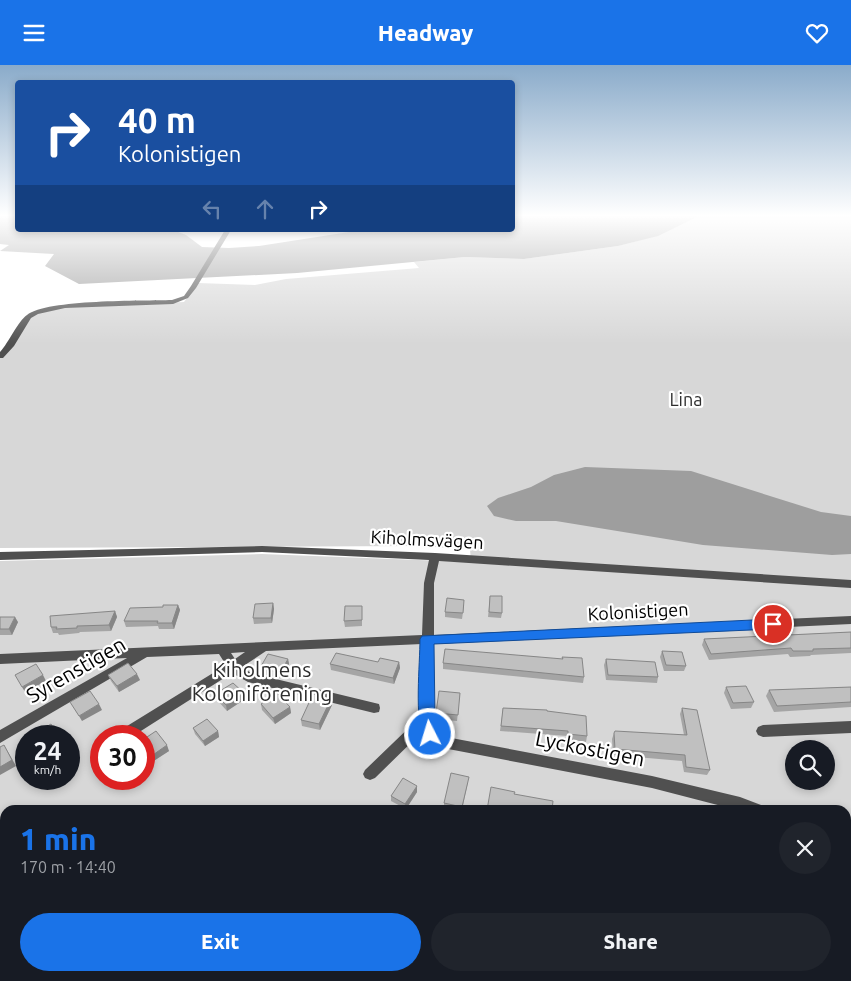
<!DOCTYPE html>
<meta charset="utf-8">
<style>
:root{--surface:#171b24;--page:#20242c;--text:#f1f3f6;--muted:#9ea1a6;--accent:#1a73e8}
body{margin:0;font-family:Ubuntu,sans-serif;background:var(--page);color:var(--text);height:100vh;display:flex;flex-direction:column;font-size:19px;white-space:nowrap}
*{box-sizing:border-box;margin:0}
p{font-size:16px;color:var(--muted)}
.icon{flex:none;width:28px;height:28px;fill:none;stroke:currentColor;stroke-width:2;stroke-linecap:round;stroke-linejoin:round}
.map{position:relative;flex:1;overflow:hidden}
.panel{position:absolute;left:0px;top:740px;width:851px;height:176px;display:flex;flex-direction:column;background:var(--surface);border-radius:15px 15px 0 0;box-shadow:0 2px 8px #0003}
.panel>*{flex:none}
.guide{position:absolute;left:15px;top:15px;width:500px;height:152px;border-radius:5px;box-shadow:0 2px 8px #0003;background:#1a4fa0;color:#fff;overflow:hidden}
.tools{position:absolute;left:785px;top:675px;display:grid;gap:10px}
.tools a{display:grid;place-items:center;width:50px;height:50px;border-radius:50%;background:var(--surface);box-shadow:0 2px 8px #0003;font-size:25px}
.speed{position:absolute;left:15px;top:660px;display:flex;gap:10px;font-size:25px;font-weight:700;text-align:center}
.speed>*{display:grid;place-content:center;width:65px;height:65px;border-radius:50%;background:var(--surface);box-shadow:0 2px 8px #0003;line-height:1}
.speed small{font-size:12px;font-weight:400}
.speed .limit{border:8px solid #d22;background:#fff;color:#111}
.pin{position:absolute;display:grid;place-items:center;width:42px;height:42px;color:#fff;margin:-21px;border:2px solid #fff;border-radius:50%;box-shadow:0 1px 5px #0007}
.me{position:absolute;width:55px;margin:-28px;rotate:355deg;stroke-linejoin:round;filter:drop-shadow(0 0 4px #0008)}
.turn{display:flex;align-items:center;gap:18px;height:105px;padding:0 20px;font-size:22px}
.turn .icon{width:65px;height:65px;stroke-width:2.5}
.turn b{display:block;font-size:35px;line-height:42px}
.lanes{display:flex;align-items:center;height:48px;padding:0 20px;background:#0003;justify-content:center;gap:25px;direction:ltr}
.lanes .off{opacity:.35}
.round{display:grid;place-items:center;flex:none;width:52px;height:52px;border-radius:26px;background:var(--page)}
.summary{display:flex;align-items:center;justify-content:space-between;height:85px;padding:0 20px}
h1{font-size:30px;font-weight:800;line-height:38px;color:var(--accent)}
.primary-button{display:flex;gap:10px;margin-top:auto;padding:10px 20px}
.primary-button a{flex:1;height:58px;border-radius:30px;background:var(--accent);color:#fff;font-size:20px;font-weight:800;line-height:58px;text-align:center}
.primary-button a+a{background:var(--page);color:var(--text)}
header{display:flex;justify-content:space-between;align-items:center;height:65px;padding:0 20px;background:var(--accent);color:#fff;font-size:22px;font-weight:800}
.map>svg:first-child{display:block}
.green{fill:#d7d7d7;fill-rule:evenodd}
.water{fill:#9e9e9e}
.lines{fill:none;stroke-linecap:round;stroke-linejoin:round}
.street{fill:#505050;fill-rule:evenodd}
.wall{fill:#a5a5a5}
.shaded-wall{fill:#868686}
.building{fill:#c0c0c0;stroke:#868686}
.route{fill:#1a73e8;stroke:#114b97}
.labels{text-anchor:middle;stroke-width:4.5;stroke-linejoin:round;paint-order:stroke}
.park-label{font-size:18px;fill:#2e2e2e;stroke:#fff}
.street-label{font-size:18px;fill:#000;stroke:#fff}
.near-street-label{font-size:21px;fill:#000;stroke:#fff}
.near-park-label{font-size:21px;fill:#2e2e2e;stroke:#fff}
</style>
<header><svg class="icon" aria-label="menu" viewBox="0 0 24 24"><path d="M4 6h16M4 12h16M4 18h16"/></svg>Headway<svg class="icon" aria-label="heart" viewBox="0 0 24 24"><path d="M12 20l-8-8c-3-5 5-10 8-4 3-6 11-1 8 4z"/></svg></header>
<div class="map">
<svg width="851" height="916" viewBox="0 0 851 916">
<rect width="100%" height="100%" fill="#fff"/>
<path class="green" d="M699,151H851V916H0V496L262,489L471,497L470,484L416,481L0,483V292L28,252L54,243L184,237L198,218L255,220L286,214L419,203L414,197L465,192L524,194L618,181L656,171ZM26,671H69V714H26ZM101,671H144V714H101ZM794,684H826V716H794ZM5,745H846V911H5Z"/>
<g class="water">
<path d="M0,151H17L18,165H173L186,170L202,182L229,183L259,181L362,165H512L513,151H699L658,171L618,181L524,194L465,192L297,208L79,219L45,201L54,189L0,186L9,180L0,179Z"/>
<path d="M585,402L691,406L821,447L851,451V489L832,490L703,480L556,456H516L494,451L487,441L498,433L531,422L554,410Z"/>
</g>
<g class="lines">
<g class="street">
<path d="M225,165H231L196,223L188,233L173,239L65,243L38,249L31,253L14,281L3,293H0V287C9,277 18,256 27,250C47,234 143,236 172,235L184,231L191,221Z"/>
<path d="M262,481L435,488L851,515V523L439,496L434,518V570L851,551V559L434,579V654L435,666L446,672L652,711L740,732L761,740L763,745H737L652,723L443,683L424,673L422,667L375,713L370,715L365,713L363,709L365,705L420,652L422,579L266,586L242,602L251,608L379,639L380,643L379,647L374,648L248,617L232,608L133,671H118L119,666L226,600L219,589L147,592L0,678V665L127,593L0,599V589L422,570L424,518L429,495L262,487L0,495V487ZM245,587L235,594L231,588Z"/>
<path d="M851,656V668L763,672L758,670L756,666L758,662L763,660Z"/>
<path d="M846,774L851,776V790L846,788Z"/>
</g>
</g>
<g class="wall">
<path d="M205,165H220L219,167H205Z"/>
<path d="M490,531L502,548L501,553L488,552Z"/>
<path d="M273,538L274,544L272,558L254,559L253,553Z"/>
<path d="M178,540L180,545L174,564H159L158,561L126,562L124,556L163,542Z"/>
<path d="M464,540L462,554L445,552V547Z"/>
<path d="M115,546L117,552L111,566L80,567L79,568L59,570L58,568H53L51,562Z"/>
<path d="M362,547V561L345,562L344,556Z"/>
<path d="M0,552L18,557L12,570H0Z"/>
<path d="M851,567V588L811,590L810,591L790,592L788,589L709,595L702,580L704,574Z"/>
<path d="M662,586L686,601L684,606H664L660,592Z"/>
<path d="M562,592L584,612L583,618L443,604V598L562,594Z"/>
<path d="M288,594L289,599L281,613L262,609L260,603Z"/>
<path d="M606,594L658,612L657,618L606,615L604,600Z"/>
<path d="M378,597H399L400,603L394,619L331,605L330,599Z"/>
<path d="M108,610L140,615L119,627L111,616Z"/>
<path d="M726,622L754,637L751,643L731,644L724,628Z"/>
<path d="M851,622V642L774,647L766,631L769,625Z"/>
<path d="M244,628L245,634L227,646L217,635L215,629Z"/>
<path d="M460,628L457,656L436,654V648Z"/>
<path d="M261,639L290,642L291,648L275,659L262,645Z"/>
<path d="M332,640L320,665L302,661L301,655Z"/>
<path d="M503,643L547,646L587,671L586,677L567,674V671L500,666Z"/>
<path d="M682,643L710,705L707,710L684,707L682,696L613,690L612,674L614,668L684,670L680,649Z"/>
<path d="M193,663L218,666L219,672L205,681L195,669Z"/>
<path d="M144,674L169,686L152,697L144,686Z"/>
<path d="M468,717L462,745H449L444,744V738Z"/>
<path d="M417,721V727L406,744L391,736V731Z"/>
</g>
<g class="shaded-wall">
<path d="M273,538L274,544L272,558L271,553Z"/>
<path d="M178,540L180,545L174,564L172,558Z"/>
<path d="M115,546L117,552L111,566L109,560Z"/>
<path d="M15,552L18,557L12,570L9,564Z"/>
<path d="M288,594L289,599L281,613L280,608Z"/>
<path d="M399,597L400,603L394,619L393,613Z"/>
<path d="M137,609L140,615L119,627L117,621Z"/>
<path d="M43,610L46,616L25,627L22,622Z"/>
<path d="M244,628L245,634L227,646L226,640Z"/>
<path d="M331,634L332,640L320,665L319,659Z"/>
<path d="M99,639L102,645L82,656L79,651Z"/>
<path d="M290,642L291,648L275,659L273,653Z"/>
<path d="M218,666L219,672L205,681L203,676Z"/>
<path d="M4,680L16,701L0,710V702Z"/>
<path d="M167,680L169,686L152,697L150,692Z"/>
<path d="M417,721V727L406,744L405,739Z"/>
</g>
<g class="building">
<path d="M490,531H502V548L489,547Z"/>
<path d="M447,533L464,535L463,548L445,547Z"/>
<path d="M273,538L271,553H253L255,539Z"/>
<path d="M163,540H178L172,558H157L158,556H124L130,543L163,542Z"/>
<path d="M345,541H362V555L344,556Z"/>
<path d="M115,546L109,560L77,561V563L56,564L57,562H51L50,551Z"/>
<path d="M0,552H15L9,564H0Z"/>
<path d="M851,567V583L813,584V586H793L791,583L711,589L704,574Z"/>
<path d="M445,584L563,594L562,592L582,593L584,612L443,598Z"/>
<path d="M662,586L682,587L686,601L666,600Z"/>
<path d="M336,588L378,597L380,593L399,597L393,613L330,599Z"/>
<path d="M268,589L288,594L280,608L260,603Z"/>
<path d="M606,594L655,597L658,612L608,610Z"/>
<path d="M128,598L137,609L117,621L108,610Z"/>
<path d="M36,599L43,610L22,622L15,610Z"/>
<path d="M233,618L244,628L226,640L215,629Z"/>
<path d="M746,621L754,637L733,638L726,622Z"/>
<path d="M851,622V637L777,641L769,625Z"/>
<path d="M90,626L99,639L79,651L70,637Z"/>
<path d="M439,626L460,628L458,650L436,648Z"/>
<path d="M277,628L290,642L273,653L261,639Z"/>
<path d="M313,629L331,634L319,659L301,655Z"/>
<path d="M503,643L547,645V646L586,651L587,671L568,669V666L501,661Z"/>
<path d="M682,643L697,645L710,705L686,702L685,690L615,684L614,668L615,666L687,670Z"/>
<path d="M207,654L218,666L203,676L193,663Z"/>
<path d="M51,659L58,671H31Z"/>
<path d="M156,666L167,680L150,692L144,683V674Z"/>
<path d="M4,680L12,695L0,702V682Z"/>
<path d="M451,708L469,712L462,742L444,738Z"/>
<path d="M403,713L417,721L405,739L391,731Z"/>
<path d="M491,722L515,727L514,729L553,736L552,745H487Z"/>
<path d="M577,741L592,745H576Z"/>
</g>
<linearGradient id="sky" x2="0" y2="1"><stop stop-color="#8aabca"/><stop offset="0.54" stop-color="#fff"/><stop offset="1" stop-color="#fff" stop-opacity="0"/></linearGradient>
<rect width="851" height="279" fill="url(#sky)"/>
<path class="route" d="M773,554L778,555L780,559L778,562L773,564L434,579L435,654L437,669L435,674L430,676L424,674C414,654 420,599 420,574L422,571Z"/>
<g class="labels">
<g class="park-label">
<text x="686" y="341">Lina</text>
</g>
<g class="street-label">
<text transform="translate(427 475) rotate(3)" y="6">Kiholmsvägen</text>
<text transform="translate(638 547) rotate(-3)" y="6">Kolonistigen</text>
</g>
<g class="near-street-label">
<text transform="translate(76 605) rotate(-30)" y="7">Syrenstigen</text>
<text transform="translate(590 684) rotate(11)" y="7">Lyckostigen</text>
</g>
<g class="near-park-label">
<text x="262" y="612">Kiholmens<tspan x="262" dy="24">Koloniförening</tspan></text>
</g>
</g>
</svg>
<div class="tools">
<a><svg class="icon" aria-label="search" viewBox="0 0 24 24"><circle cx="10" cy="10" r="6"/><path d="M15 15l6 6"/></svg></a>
</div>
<div class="speed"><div>24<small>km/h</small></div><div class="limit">30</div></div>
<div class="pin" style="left:773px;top:559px;background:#d93025"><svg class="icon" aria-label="arrive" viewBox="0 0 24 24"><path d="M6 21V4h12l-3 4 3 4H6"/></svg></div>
<svg class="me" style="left:430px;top:669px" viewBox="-20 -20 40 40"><circle r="17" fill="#1a73e8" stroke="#fff" stroke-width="3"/><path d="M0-11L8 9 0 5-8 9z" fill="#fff"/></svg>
<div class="guide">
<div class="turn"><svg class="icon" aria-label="right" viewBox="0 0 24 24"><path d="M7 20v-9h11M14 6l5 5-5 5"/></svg><div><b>40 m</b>Kolonistigen</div></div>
<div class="lanes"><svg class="icon off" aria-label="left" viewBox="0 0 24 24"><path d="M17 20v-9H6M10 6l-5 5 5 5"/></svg><svg class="icon off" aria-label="ahead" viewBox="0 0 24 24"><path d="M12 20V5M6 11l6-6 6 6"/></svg><svg class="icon" aria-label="right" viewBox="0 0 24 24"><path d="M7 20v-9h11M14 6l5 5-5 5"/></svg></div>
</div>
<section class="panel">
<div class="summary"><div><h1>1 min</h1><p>170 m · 14:40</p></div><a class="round"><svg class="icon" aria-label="close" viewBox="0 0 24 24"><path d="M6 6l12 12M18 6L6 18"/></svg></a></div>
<div class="primary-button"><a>Exit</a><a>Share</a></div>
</section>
</div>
